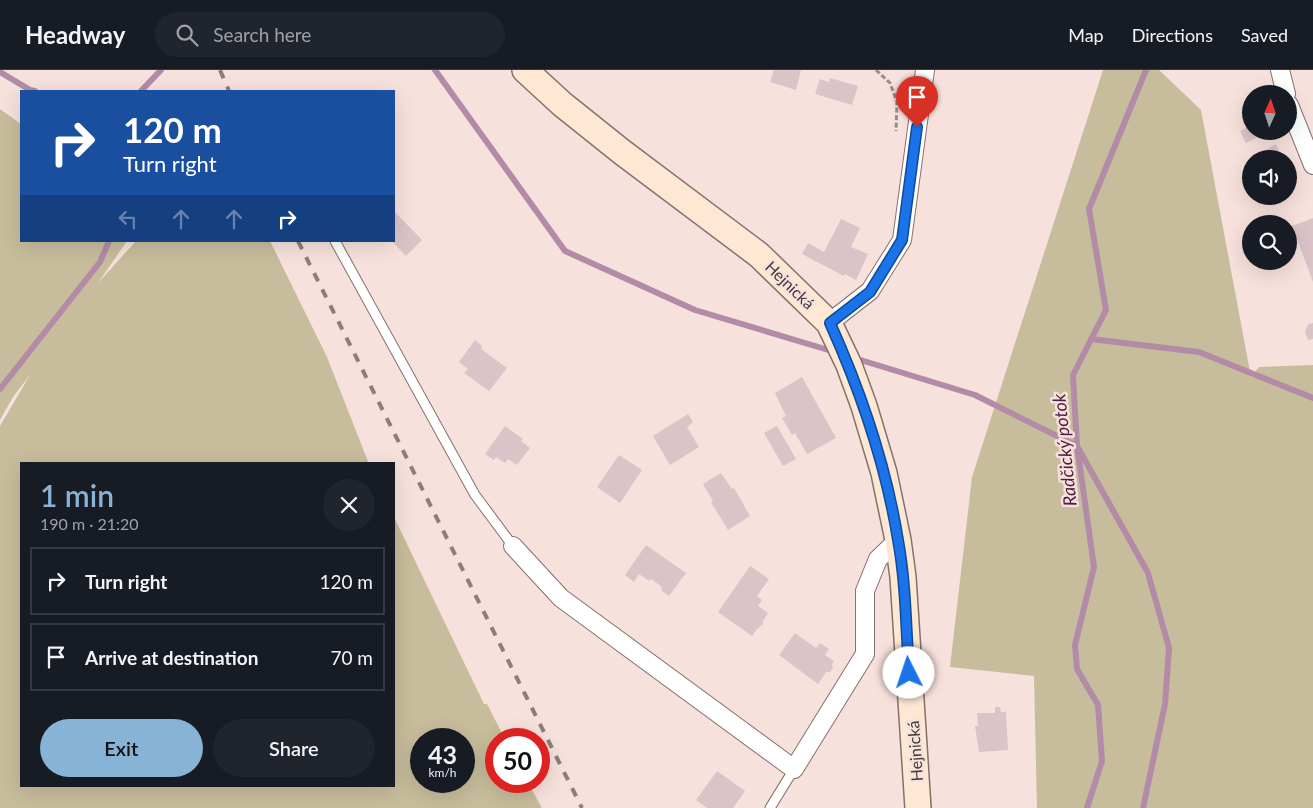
<!DOCTYPE html>
<meta charset="utf-8">
<style>
:root{--surface:#171b24;--page:#20242c;--text:#f1f3f6;--muted:#9ea1a6;--line:#363941;--accent:#87b3d7}
body{margin:0;font-family:Lato,sans-serif;background:var(--page);color:var(--text);height:100vh;display:flex;flex-direction:column;font-size:19px;white-space:nowrap}
*{box-sizing:border-box;margin:0}
p{font-size:16px;color:var(--muted)}
.icon{flex:none;width:28px;height:28px;fill:none;stroke:currentColor;stroke-width:2;stroke-linecap:round;stroke-linejoin:round}
.map{position:relative;flex:1;overflow:hidden}
.details{position:absolute;left:20px;top:392px;width:375px;height:325px;display:flex;flex-direction:column;background:var(--surface);border-radius:0px;box-shadow:0 5px 20px #0002}
.details>*{flex:none}
.hud{position:absolute;left:20px;top:20px;width:375px;height:152px;border-radius:0px;box-shadow:0 5px 20px #0002;background:#1a4fa0;color:#fff;overflow:hidden}
.needle{width:32px;rotate:3deg}
.tools{position:absolute;left:1242px;top:15px;display:grid;gap:10px}
.tools a{display:grid;place-items:center;width:55px;height:55px;border-radius:50%;background:var(--surface);box-shadow:0 5px 20px #0002;font-size:25px}
.speed{position:absolute;left:410px;top:658px;display:flex;gap:10px;font-size:25px;font-weight:700;text-align:center}
.speed>*{display:grid;place-content:center;width:65px;height:65px;border-radius:50%;background:var(--surface);box-shadow:0 5px 20px #0002;line-height:1}
.speed small{font-size:12px;font-weight:400}
.speed .limit{border:8px solid #d22;background:#fff;color:#111}
.pin{position:absolute;display:grid;place-items:center;width:42px;height:42px;color:#fff;margin:-51px -21px;border-radius:50% 50% 50% 0;rotate:-45deg;box-shadow:0 0 5px #0007}
.pin .icon{rotate:45deg}
.me{position:absolute;width:55px;margin:-28px;rotate:356deg;stroke-linejoin:round;filter:drop-shadow(0 0 4px #0008)}
.turn{display:flex;align-items:center;gap:18px;height:105px;padding:0 20px;font-size:22px}
.turn .icon{width:65px;height:65px;stroke-width:2.5}
.turn b{display:block;font-size:35px;line-height:42px}
.lanes{display:flex;align-items:center;height:48px;padding:0 20px;background:#0003;justify-content:center;gap:25px;direction:ltr}
.lanes .off{opacity:.35}
.round{display:grid;place-items:center;flex:none;width:52px;height:52px;border-radius:26px;background:var(--page)}
.head{display:flex;align-items:center;justify-content:space-between;height:85px;padding:0 20px}
h1{font-size:30px;font-weight:600;line-height:38px;color:var(--accent)}
.action{display:flex;gap:10px;margin-top:auto;padding:10px 20px}
.action a{flex:1;height:58px;border-radius:30px;background:var(--accent);color:#111;font-size:20px;font-weight:600;line-height:58px;text-align:center}
.action a+a{background:var(--page);color:var(--text)}
ul{padding:0;list-style:none}
li{display:flex;align-items:center;gap:15px;height:68px;margin:0 10px 8px;padding:0 10px;border:2px solid var(--line);border-radius:0px}
li div{flex:1}
li b{display:block;font-size:19px}
li em{font-style:normal}
header{display:flex;align-items:center;gap:30px;box-sizing:border-box;height:70px;padding:0 25px;background:var(--surface);border-bottom:1px solid var(--line)}
header strong{font-size:24px}
nav{display:flex;gap:28px;margin-inline-start:auto;font-size:18px}
.search{width:350px;height:45px;background:var(--page);display:flex;align-items:center;gap:12px;box-sizing:border-box;padding:0 18px;border-radius:28px;color:var(--muted);font-size:19px}
.map>svg:first-child{display:block}
.green{fill:#c7bd9c;fill-rule:evenodd}
.lines{fill:none;stroke-linecap:round;stroke-linejoin:round}
.stream{stroke:#b38ba7;stroke-width:6}
.building{fill:#dbc4c8}
.service-casing{stroke:#85716c;stroke-width:11}
.minor-casing{stroke:#85716c;stroke-width:20}
.secondary-casing{stroke:#85716c;stroke-width:28}
.path{stroke:#998b87;stroke-width:3;stroke-dasharray:5 2.5;stroke-linecap:butt}
.service{stroke:#fff;stroke-width:9}
.minor{stroke:#fff;stroke-width:18}
.secondary{stroke:#fee8d4;stroke-width:25}
.rail{stroke:#8c7e7a;stroke-width:4;stroke-dasharray:9 9;stroke-linecap:butt}
.route-casing{stroke:#114b97;stroke-width:12}
.route{stroke:#1a73e8;stroke-width:9}
.labels{text-anchor:middle;stroke-width:5;stroke-linejoin:round;paint-order:stroke}
.street-label{font-size:16px;fill:#413936;stroke:#f7e1dc}
.water-label{font-size:18px;font-style:italic;fill:#4e1c42;stroke:#f7e1dc}
</style>
<header>
<strong>Headway</strong>
<div class="search"><svg class="icon" aria-label="search" viewBox="0 0 24 24"><circle cx="10" cy="10" r="6"/><path d="M15 15l6 6"/></svg>Search here</div>
<nav><a>Map</a><a>Directions</a><a>Saved</a></nav>
</header>
<div class="map">
<svg width="1313" height="738" viewBox="0 0 1313 738">
<rect width="100%" height="100%" fill="#f7e1dc"/>
<g class="green">
<path d="M1103,0H1159L1201,40L1251,307L1259,297L1313,295V738H1037L1034,606L950,597L972,407Z"/>
<path d="M0,39L21,54V171H127L98,213L136,171H270L327,287L369,394H21V716H394V447L484,634H487L505,669H496V711H527L542,738H0V356L30,305L13,327L0,350ZM421,669H464V711H421Z"/>
</g>
<g class="lines">
<g class="stream">
<path d="M435,0L565,181L695,240L835,282"/>
<path d="M0,2L30,20L35,21"/>
<path d="M141,21L161,0"/>
<path d="M1091,269L1199,282L1313,328"/>
<path d="M854,288L975,325L1077,376L1148,503L1169,578L1165,634L1143,738"/>
<path d="M0,319L100,192L109,171"/>
<path d="M1087,738L1102,691L1098,635L1077,599L1075,575L1094,497L1077,376L1073,305L1106,240L1089,139L1146,0"/>
</g>
</g>
<g class="building">
<path d="M774,0H801L796,20L770,12Z"/>
<path d="M830,8L858,16L852,35L815,24L820,9L829,12Z"/>
<path d="M1251,55V61H1265L1266,63L1246,73L1240,61Z"/>
<path d="M1276,74L1283,89H1249Z"/>
<path d="M394,141L422,170L406,186L392,171H394Z"/>
<path d="M1313,148V212L1292,156Z"/>
<path d="M841,149L860,158L851,177L868,184L856,210L845,204L844,206L802,184L808,173L824,182Z"/>
<path d="M1313,253V269L1308,270L1305,262L1308,254Z"/>
<path d="M475,270L482,276L481,279L507,298L489,321L464,303L468,299L459,292Z"/>
<path d="M802,307L836,368L807,384L795,363L792,365L782,348L786,346L775,323Z"/>
<path d="M688,344L693,352L687,357L699,377L670,395L653,366Z"/>
<path d="M505,356L523,369L521,371L530,378L517,395L508,389L505,393L496,387L494,390L485,384Z"/>
<path d="M777,356L796,389L783,396L764,363Z"/>
<path d="M619,385L642,400L620,433L597,417Z"/>
<path d="M721,403L732,419L734,418L750,446L728,460L711,432L713,431L703,414Z"/>
<path d="M646,475L686,503L669,526L662,521L661,516L651,509L649,511L639,504L634,512L625,505Z"/>
<path d="M750,496L769,509L757,526L762,530L758,536L768,543L763,551V554L757,559L752,566L718,542Z"/>
<path d="M795,563L816,578L820,573L829,579L825,585L834,591L832,594L833,598L830,602H826L818,614L779,585Z"/>
<path d="M995,637H1000L1001,642H1006L1008,680L979,682L975,656H978L977,643H995Z"/>
<path d="M717,701L745,721L733,738H707L696,730Z"/>
</g>
<g class="lines">
<defs>
<g id="service">
<path d="M335,171L475,425L513,476"/>
<path d="M770,738L794,699"/>
</g>
<g id="minor">
<path d="M1280,0L1286,24"/>
<path d="M1289,35L1313,95"/>
<path d="M829,253L870,221L902,170L925,0"/>
<path d="M513,476L561,528L794,699L865,584V521L878,489L898,470"/>
</g>
<path id="secondary" d="M525,0L562,34L622,82L759,185L829,253L849,295L864,336L884,403L898,470L903,507L918,738"/>
</defs>
<use href="#service" class="service-casing"/>
<use href="#minor" class="minor-casing"/>
<use href="#secondary" class="secondary-casing"/>
<path class="path" d="M876,0L890,13L897,32L896,61"/>
<use href="#service" class="service"/>
<use href="#minor" class="minor"/>
<use href="#secondary" class="secondary"/>
<g class="rail">
<path d="M220,0L229,21"/>
<path d="M298,171L582,738"/>
</g>
</g>
<g class="lines">
<defs>
<path id="route" d="M909,603C906,559 906,514 898,470C886,395 861,322 830,253L870,222L902,170L917,57"/>
</defs>
<use href="#route" class="route-casing"/>
<use href="#route" class="route"/>
</g>
<g class="labels">
<g class="street-label">
<text transform="translate(790 215) rotate(44)" y="6">Hejnická</text>
<text transform="translate(915 681) rotate(-94)" y="6">Hejnická</text>
</g>
<g class="water-label">
<text transform="translate(1065 380) rotate(-96)" y="6">Radčický potok</text>
</g>
</g>
</svg>
<div class="tools">
<a><svg class="needle" viewBox="-14 -14 28 28"><path d="M0-13l5 13h-10z" fill="#e53935"/><path d="M0 13l5-13h-10z" fill="#9ea1a6"/></svg></a>
<a><svg class="icon" aria-label="sound" viewBox="0 0 24 24"><path d="M4 9h4l5-4v14l-5-4H4zM17 9q2 3 0 6"/></svg></a>
<a><svg class="icon" aria-label="search" viewBox="0 0 24 24"><circle cx="10" cy="10" r="6"/><path d="M15 15l6 6"/></svg></a>
</div>
<div class="speed"><div>43<small>km/h</small></div><div class="limit">50</div></div>
<div class="pin" style="left:917px;top:57px;background:#d93025"><svg class="icon" aria-label="arrive" viewBox="0 0 24 24"><path d="M6 21V4h12l-3 4 3 4H6"/></svg></div>
<svg class="me" style="left:909px;top:603px" viewBox="-20 -20 40 40"><circle r="19" fill="#fff"/><path d="M0-13L10 11 0 6-10 11z" fill="#1a73e8"/></svg>
<div class="hud">
<div class="turn"><svg class="icon" aria-label="right" viewBox="0 0 24 24"><path d="M7 20v-9h11M14 6l5 5-5 5"/></svg><div><b>120 m</b>Turn right</div></div>
<div class="lanes"><svg class="icon off" aria-label="left" viewBox="0 0 24 24"><path d="M17 20v-9H6M10 6l-5 5 5 5"/></svg><svg class="icon off" aria-label="ahead" viewBox="0 0 24 24"><path d="M12 20V5M6 11l6-6 6 6"/></svg><svg class="icon off" aria-label="ahead" viewBox="0 0 24 24"><path d="M12 20V5M6 11l6-6 6 6"/></svg><svg class="icon" aria-label="right" viewBox="0 0 24 24"><path d="M7 20v-9h11M14 6l5 5-5 5"/></svg></div>
</div>
<section class="details">
<div class="head"><div><h1>1 min</h1><p>190 m · 21:20</p></div><a class="round"><svg class="icon" aria-label="close" viewBox="0 0 24 24"><path d="M6 6l12 12M18 6L6 18"/></svg></a></div>
<ul>
<li><svg class="icon" aria-label="right" viewBox="0 0 24 24"><path d="M7 20v-9h11M14 6l5 5-5 5"/></svg><div><b>Turn right</b></div><em>120 m</em></li>
<li><svg class="icon" aria-label="arrive" viewBox="0 0 24 24"><path d="M6 21V4h12l-3 4 3 4H6"/></svg><div><b>Arrive at destination</b></div><em>70 m</em></li>
</ul>
<div class="action"><a>Exit</a><a>Share</a></div>
</section>
</div>
